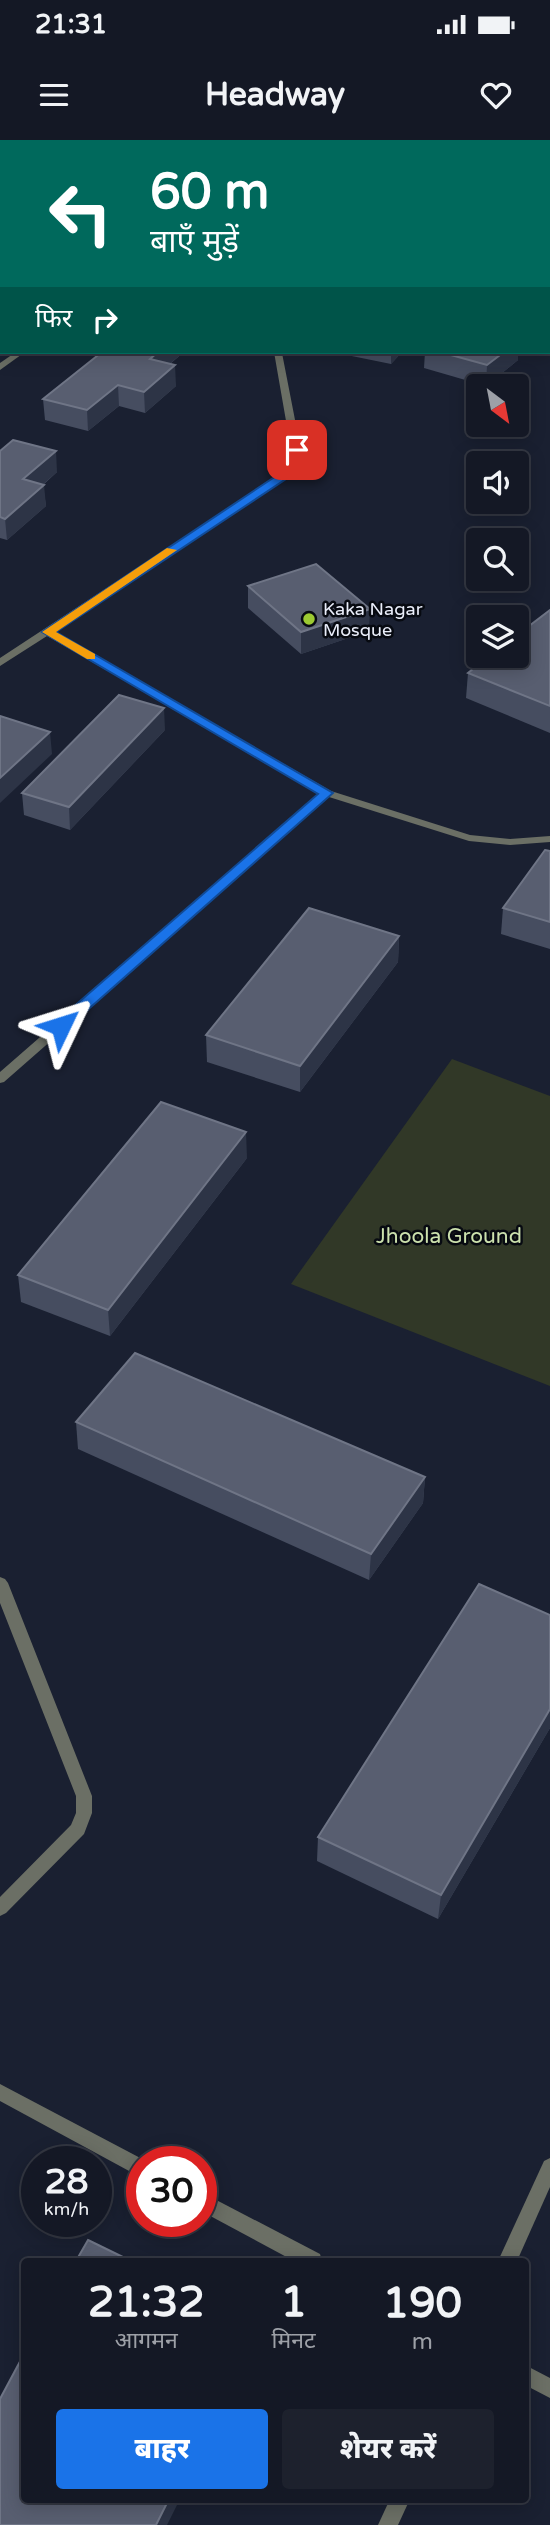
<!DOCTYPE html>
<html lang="hi">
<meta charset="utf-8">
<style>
:root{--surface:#141825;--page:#1d212d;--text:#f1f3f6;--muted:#9da0a7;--line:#333742;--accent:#1a73e8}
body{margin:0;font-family:"Varela Round","Noto Sans Devanagari",sans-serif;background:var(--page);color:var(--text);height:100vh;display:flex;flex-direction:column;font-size:26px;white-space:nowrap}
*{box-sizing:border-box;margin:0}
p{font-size:23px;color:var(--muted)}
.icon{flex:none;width:38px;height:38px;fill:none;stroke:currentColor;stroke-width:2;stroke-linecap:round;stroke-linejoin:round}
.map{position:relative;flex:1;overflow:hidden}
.details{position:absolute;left:21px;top:2118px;width:508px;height:245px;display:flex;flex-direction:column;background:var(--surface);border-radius:7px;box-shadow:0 4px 18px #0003,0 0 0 2px var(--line)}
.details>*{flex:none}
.banner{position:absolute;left:0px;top:0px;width:551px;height:214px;box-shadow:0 4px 18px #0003,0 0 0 2px var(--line);background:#00695c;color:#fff;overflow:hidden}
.needle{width:46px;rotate:148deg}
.tools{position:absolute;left:466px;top:234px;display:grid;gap:14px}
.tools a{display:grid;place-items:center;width:63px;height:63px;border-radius:7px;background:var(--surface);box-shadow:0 4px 18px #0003,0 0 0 2px var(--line);font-size:35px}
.speed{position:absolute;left:21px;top:2006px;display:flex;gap:14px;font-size:35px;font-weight:700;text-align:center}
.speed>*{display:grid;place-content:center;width:91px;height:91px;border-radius:50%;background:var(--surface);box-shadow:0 4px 18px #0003,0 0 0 2px var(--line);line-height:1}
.speed small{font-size:18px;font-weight:400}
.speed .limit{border:10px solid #d22;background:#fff;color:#111}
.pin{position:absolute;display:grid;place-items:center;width:60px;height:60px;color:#fff;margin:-30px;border-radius:14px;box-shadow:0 4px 10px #0006}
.me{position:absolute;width:77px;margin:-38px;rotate:49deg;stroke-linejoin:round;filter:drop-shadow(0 0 5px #0008)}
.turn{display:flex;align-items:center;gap:24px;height:147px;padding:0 35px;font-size:32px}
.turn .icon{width:91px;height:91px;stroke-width:2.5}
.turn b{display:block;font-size:49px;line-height:60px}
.then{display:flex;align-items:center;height:66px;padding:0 35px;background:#0003;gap:14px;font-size:26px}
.eta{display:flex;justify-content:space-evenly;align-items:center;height:119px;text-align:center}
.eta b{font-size:42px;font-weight:800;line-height:49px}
.cta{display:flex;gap:14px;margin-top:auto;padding:14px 35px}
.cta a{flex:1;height:80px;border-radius:7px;background:var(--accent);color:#fff;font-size:28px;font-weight:800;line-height:80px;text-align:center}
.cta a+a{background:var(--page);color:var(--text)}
.status{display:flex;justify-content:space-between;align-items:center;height:49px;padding:0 35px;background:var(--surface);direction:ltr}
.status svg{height:19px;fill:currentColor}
header{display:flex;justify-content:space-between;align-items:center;height:91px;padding:0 35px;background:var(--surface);font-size:32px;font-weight:800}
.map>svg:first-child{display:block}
.green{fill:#313827}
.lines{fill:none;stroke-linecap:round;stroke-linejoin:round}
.street{fill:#6b6f65;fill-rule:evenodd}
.secondary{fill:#969c8d;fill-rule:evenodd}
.wall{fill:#464d60}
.shaded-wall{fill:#2d3446}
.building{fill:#585e70;stroke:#6f7586;stroke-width:2}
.route{fill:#1a73e8;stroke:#114b97;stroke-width:2}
.slow{fill:#f59e0b}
.poi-dot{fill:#9cca32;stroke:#070a11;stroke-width:2.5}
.labels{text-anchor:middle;stroke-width:5;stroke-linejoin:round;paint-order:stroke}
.far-poi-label{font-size:18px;fill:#eaeefa;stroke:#070a11;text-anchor:start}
.park-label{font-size:21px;fill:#cce1ad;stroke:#070a11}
</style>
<div class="status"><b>21:31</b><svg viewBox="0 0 49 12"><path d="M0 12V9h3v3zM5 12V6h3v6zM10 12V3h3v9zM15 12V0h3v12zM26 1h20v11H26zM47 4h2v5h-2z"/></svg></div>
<header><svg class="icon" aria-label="menu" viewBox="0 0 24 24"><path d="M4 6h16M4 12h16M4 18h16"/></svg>Headway<svg class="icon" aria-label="heart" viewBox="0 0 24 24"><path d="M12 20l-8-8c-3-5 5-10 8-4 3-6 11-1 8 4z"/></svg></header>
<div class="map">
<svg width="550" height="2385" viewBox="0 0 550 2385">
<rect width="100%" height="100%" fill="#1a2031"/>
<g class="green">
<path d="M106,0H550V104V2Z"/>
<path d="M452,919L550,956V1246L291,1144Z"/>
</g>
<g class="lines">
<g class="street">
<rect x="0" y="62" width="2" height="5"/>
<path d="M0,151L2,152V158L0,157Z"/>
<path d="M16,212H25L0,230V223Z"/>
<path d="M274,212L282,213L303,321L294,333L54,492L331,651L470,695L510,699L550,696V702L510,705L469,701L329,657L4,942L0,943V932L320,653L47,496L0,526V518L288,329L293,321Z"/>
<path d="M0,1437L5,1439L8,1443L92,1656V1673L84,1694L6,1773L0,1776V1757L71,1685L76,1673V1656L0,1463Z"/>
<path d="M0,1944L146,2021H142V2038L0,1961Z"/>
<path d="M550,2018V2047L517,2121H498L544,2021Z"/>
<path d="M201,2052L320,2114L322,2121H294L201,2071Z"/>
<path d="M525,2225L550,2238V2258L525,2245Z"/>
<path d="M390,2359H410L398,2385H378Z"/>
</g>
<g class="secondary">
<path d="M45,0L61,2H47Z"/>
<rect x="0" y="9" width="2" height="4"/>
</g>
</g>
<g class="wall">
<path d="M184,212L170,224L176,246L145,273L119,266L88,291L45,280L43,259Z"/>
<path d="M332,212H402L391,224Z"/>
<path d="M425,212H518V220L486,246L424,228Z"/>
<path d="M0,311L57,332L43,345L46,366L7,400L0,398Z"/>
<path d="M248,446L369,491L301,514L248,468Z"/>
<path d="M550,470V593L466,558L468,533Z"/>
<path d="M165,590L70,690L24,675L22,653Z"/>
<path d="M550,711V809L501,794L503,768Z"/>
<path d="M399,796L398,822L300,952L207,922L206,895Z"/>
<path d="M247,1018L110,1196L21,1162L18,1135Z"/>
<path d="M76,1282L425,1337L423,1363L369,1440L78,1309Z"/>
<path d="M550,1475V1588L438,1779L317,1721L318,1697Z"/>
</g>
<g class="shaded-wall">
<path d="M158,212H184L151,239L150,219Z"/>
<path d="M391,212H402L391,224Z"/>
<path d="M504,212H518V220L486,246L487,225Z"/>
<path d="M175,225L176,246L145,273L144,252Z"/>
<path d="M118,245L119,266L88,291L87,270Z"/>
<path d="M56,311L57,332L25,360L23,339Z"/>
<path d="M44,345L46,366L7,400L5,379Z"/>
<path d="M370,469L369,491L301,514V492Z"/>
<path d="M164,568L165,590L70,690L69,667Z"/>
<path d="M50,592L52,614L0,663V638Z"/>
<path d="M399,796L398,822L300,952V926Z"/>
<path d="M246,992L247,1018L110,1196L108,1170Z"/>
<path d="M425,1337L423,1363L369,1440L371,1414Z"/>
<path d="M550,1569V1588L438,1779L441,1755Z"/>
<path d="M169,2359H180L167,2385H156Z"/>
</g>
<g class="building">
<path d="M102,212H158L150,219L175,225L144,252L118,245L87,270L43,259Z"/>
<path d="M440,212H504L487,225Z"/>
<path d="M13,300L56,311L23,339L44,345L5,379L0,377V311Z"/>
<path d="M316,424L370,469L301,492L248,446Z"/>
<path d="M550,470V566L468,533L489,516H516V496Z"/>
<path d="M119,555L164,568L69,667L22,653Z"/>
<path d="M0,576L50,592L0,638Z"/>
<path d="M545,710L550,711V782L503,768Z"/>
<path d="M309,768L399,796L300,926L206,895Z"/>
<path d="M161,962L246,992L108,1170L18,1135Z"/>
<path d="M135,1213L425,1337L371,1414L76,1282Z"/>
<path d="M479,1444L550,1475V1569L441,1755L318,1697Z"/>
<path d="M88,2100L131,2121H76Z"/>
<path d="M24,2214V2359H169L156,2385H0V2259Z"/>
</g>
<path class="route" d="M297,307L302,310L304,321L295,333L56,492L333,653L66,889H56V882L318,654L42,492L288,328L293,321L291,310Z"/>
<path class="slow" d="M167,408L177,410L56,492L95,514V519H87L42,492Z"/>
<circle class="poi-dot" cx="309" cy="479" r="7"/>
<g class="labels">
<g class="far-poi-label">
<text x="323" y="475">Kaka Nagar<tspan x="323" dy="21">Mosque</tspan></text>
</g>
<g class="park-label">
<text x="449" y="1103">Jhoola Ground</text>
</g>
</g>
</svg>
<div class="tools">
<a><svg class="needle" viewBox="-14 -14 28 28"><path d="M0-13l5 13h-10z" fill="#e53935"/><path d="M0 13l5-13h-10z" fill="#9da0a7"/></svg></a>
<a><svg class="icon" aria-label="sound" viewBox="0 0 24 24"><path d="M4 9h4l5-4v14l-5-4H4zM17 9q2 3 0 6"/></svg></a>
<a><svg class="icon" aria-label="search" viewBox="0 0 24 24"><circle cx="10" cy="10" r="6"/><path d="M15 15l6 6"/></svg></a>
<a><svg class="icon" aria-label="layers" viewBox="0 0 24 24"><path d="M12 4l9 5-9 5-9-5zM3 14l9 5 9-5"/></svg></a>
</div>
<div class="speed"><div>28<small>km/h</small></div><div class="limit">30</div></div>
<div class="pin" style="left:297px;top:310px;background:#d93025"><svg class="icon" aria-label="arrive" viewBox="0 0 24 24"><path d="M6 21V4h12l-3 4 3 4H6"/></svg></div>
<svg class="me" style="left:61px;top:886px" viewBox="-20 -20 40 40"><path d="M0-17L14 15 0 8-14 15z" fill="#1a73e8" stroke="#fff" stroke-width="4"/></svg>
<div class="banner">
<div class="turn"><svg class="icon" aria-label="left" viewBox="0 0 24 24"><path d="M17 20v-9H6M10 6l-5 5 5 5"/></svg><div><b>60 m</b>बाएँ मुड़ें</div></div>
<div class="then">फिर<svg class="icon" aria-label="right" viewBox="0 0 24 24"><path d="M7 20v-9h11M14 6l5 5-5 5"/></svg></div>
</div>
<section class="details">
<div class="eta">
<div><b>21:32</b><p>आगमन</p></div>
<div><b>1</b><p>मिनट</p></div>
<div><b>190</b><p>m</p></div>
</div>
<div class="cta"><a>बाहर</a><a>शेयर करें</a></div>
</section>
</div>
